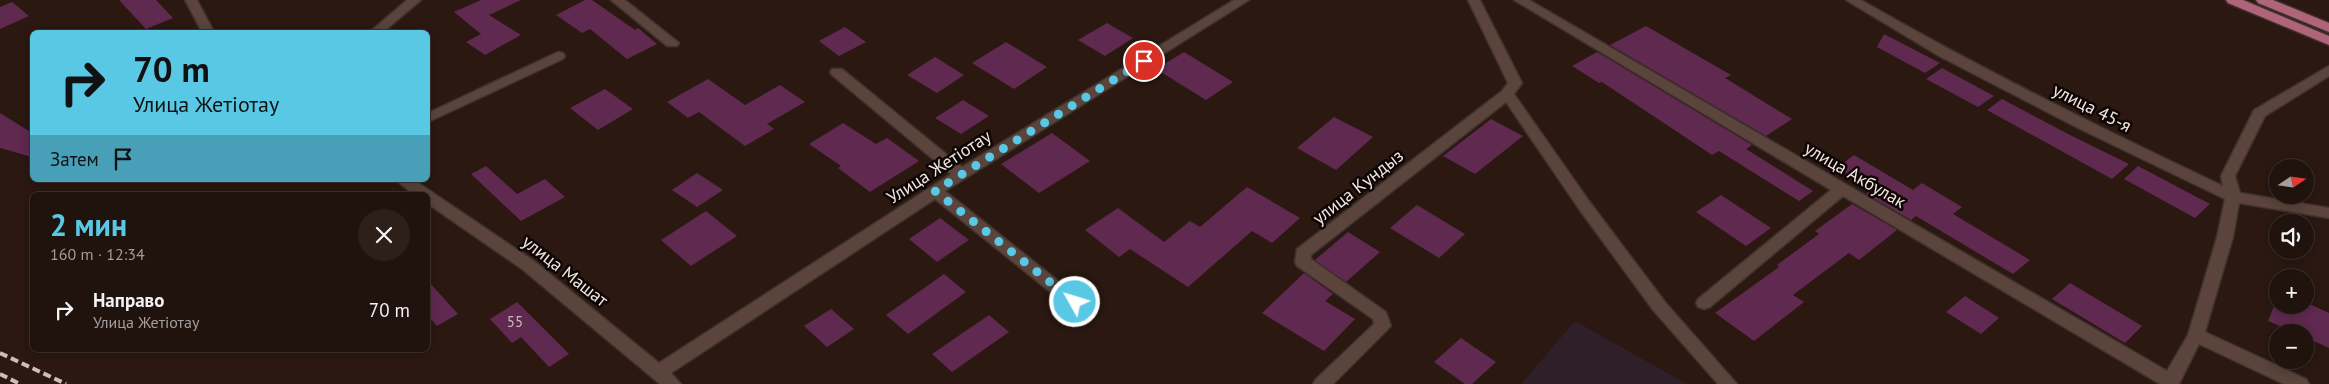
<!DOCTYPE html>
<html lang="ru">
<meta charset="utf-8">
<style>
:root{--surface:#20120d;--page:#2d201b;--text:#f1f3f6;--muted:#a29e9d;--line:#3d322e;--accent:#59c8e5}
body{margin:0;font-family:"PT Sans",sans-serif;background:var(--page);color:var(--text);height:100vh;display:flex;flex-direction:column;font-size:19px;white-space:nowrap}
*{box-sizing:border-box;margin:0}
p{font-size:16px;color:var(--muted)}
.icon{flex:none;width:28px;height:28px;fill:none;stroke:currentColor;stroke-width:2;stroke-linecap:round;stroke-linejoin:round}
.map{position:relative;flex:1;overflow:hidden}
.drawer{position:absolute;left:30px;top:192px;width:400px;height:160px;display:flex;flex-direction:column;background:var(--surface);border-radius:8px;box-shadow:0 2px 12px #0003,0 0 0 1px var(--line)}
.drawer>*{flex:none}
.banner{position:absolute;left:30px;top:30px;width:400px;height:152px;border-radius:8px;box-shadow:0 2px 12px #0003,0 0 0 1px var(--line);background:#59c8e5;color:#111;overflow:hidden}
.needle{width:32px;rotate:77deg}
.controls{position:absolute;left:2269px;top:159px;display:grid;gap:10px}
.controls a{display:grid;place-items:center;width:45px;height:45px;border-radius:50%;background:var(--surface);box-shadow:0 2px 12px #0003,0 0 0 1px var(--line);font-size:25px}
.pin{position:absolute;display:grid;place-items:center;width:42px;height:42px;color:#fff;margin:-21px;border:2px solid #fff;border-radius:50%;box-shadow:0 1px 5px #0007}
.me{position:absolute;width:55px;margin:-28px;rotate:309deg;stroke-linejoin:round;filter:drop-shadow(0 0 4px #0008)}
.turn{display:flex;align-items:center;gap:18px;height:105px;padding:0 20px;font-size:22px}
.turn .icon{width:65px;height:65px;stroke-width:2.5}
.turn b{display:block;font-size:35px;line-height:42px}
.then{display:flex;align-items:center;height:48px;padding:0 20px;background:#0003;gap:10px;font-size:19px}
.round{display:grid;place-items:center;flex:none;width:52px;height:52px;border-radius:26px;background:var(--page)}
.headline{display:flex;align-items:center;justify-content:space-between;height:85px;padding:0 20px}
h1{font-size:30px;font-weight:700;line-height:38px;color:var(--accent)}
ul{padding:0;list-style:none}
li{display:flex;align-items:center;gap:15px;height:65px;padding:0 20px}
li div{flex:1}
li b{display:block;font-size:19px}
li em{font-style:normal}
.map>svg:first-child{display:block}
.education{fill:#2f1f29}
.building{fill:#602950}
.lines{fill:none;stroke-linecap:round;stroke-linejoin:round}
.minor-casing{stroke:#3f312e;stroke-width:3}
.major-casing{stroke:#3f312e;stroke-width:3}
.minor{fill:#5a443c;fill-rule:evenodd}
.major{fill:#b06479;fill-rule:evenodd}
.rail{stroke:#ccbeb8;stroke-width:4;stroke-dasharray:8 4;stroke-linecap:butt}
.route{stroke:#59c8e5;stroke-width:9;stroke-dasharray:0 16.2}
.labels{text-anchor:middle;stroke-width:5;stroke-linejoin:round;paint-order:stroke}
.number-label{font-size:15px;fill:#ceb7bc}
.street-label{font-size:18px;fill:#f3e6e0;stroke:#0d0604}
</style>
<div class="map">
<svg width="2329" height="384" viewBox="0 0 2329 384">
<rect width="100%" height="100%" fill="#2a1811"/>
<path class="education" d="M1575,321L1687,384H1521Z"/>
<g class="building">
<path d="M119,0H156L173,18L146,29Z"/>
<path d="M481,0H521L489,15L521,35L485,55L466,42L481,34L454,12Z"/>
<path d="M585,0H592L635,30L638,28L657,44L627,59L590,29L582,33L556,15Z"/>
<path d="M12,2L29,16L0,29V7Z"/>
<path d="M1107,23L1133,38L1105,56L1078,40Z"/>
<path d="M1646,26L1731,75L1725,78L1792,119L1766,136L1610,45Z"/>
<path d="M845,27L866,42L839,56L819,41Z"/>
<path d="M1884,34L1940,63L1925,73L1877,47Z"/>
<path d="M1006,42L1047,67L1014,89L972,63Z"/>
<path d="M1184,52L1233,82L1206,100L1156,69Z"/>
<path d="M1597,52L1752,145L1746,149L1813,191L1799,201L1719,151L1712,155L1602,82L1599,83L1572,66Z"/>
<path d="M935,57L964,75L937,93L907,75Z"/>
<path d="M1942,68L1994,96L1978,107L1926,79Z"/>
<path d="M708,79L745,105L780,85L805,102L767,124L774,129L745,146L699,112L688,118L667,102Z"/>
<path d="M605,89L633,109L598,130L570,108Z"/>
<path d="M2002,99L2070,135L2129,164L2112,179L1987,110Z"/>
<path d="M963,100L989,116L961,134L935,118Z"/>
<path d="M0,113L32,133V157L0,148Z"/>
<path d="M1334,117L1373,137L1336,170L1297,148Z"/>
<path d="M1491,119L1523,136L1475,174L1443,156Z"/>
<path d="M843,123L876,144L887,138L919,161L870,192L838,168L841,166L809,144Z"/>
<path d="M1052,133L1090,161L1039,193L1001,164Z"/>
<path d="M1854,155L1913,190L1922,183L1962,207L1953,214L2030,260L2013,274L1916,216L1911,220L1866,194L1872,189L1837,168Z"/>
<path d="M486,166L517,194L545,179L565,197L521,221L471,174Z"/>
<path d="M2138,166L2210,204L2195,218L2124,179Z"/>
<path d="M697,173L723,190L697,207L672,190Z"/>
<path d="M1247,187L1300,218L1272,243L1252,231L1188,287L1130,249L1119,257L1085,230L1118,208L1164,242L1190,221L1200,227Z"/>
<path d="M1721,195L1771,228L1746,246L1696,212Z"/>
<path d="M1852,204L1897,230L1859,260L1849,253L1793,295L1804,302L1754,341L1715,313L1779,267L1777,265L1819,234L1815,231Z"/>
<path d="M1417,205L1465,234L1439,258L1390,228Z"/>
<path d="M706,211L737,236L691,266L661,240Z"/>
<path d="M940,218L969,240L937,262L909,239Z"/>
<path d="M1348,232L1380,252L1346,282L1315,260Z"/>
<path d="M1304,273L1333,294L1325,301L1355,319L1324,351L1262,313Z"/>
<path d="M944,274L966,292L908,334L886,315Z"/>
<path d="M428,281L458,314L437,326L428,316Z"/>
<path d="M2070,283L2142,326L2125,343L2052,299Z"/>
<path d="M1965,296L1999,318L1981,334L1946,312Z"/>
<path d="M2278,296V305H2305V302L2329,313V348L2305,337V332H2294L2268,321Z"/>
<path d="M517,302L569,354L549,367L521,337L512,343L490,319Z"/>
<path d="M831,309L854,329L827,347L804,326Z"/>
<path d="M989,315L1009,332L952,372L932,354Z"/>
<path d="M1461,338L1496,362L1472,384H1465L1434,362Z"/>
</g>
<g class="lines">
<defs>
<g id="minor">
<path d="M185,0H197L214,32H202Z"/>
<path d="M407,0H421L383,32H370Z"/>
<path d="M611,0H625L679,43L677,46H667Z"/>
<path d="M1234,0H1249L945,191L1081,299L1083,303L1081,307L1075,309L1069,307L935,199L671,373L681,384H660L522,269L428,204V195H414L396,180H414L534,261L659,363L951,174L832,75L830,72L832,69H842L962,167Z"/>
<path d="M1468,0H1480L1522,83L1514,94L1589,201L1665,302L1737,384H1718L1653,310L1579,209L1506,102L1311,255V259L1386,312L1391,326L1333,384H1313L1316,379L1374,324L1373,319L1297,266L1295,262L1297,249L1502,91L1508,83Z"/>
<path d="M1514,0H1529L2167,371L2188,335L2217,237L2225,199L2080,129L1939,56L1846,0H1861C1979,68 2100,128 2223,186L2221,176L2254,110L2329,66V76L2265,116L2235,176L2240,193L2329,208V218L2239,203L2233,237L2205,332L2306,379L2309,384H2284L2199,344L2179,384H2160L1843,196L1710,307L1704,309L1698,307L1696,303L1698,299L1831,190Z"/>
<path d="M558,52L563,53L565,56L563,59L428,122V113Z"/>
</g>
<g id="major">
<path d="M2226,0H2243L2329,36V45L2228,3Z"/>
<path d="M2256,0H2273L2329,23V32L2258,3Z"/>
</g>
</defs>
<use href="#minor" class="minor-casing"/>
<use href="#major" class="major-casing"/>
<use href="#minor" class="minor"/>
<use href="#major" class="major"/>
<g class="rail">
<path d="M0,353L66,384"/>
<path d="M0,374L20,384"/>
</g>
</g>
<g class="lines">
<path class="route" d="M1075,302L935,191L1144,61"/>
</g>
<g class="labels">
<g class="number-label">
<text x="515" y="327">55</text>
</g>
<g class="street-label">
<text transform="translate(2092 108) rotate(27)" y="6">улица 45-я</text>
<text transform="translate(939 167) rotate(-33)" y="6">Улица Жетіотау</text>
<text transform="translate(1855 175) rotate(30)" y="6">улица Акбулак</text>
<text transform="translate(1358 187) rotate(-38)" y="6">улица Кундыз</text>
<text transform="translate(565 271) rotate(38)" y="6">улица Машат</text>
</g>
</g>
</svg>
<div class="controls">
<a><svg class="needle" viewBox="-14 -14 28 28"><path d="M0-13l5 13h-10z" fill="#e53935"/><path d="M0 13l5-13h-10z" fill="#a29e9d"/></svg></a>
<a><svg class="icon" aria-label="sound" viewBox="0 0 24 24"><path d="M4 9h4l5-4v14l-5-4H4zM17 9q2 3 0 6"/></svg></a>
<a>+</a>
<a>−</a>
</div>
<div class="pin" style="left:1144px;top:61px;background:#d93025"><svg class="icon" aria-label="arrive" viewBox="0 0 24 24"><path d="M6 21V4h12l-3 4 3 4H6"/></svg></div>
<svg class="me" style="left:1075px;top:302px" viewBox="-20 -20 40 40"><circle r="17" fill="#59c8e5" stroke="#fff" stroke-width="3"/><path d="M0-11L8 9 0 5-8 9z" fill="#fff"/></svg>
<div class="banner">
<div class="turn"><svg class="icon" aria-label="right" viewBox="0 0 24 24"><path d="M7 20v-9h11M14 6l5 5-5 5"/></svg><div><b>70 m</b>Улица Жетіотау</div></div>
<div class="then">Затем<svg class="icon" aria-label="arrive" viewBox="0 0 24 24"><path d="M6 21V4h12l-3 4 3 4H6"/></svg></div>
</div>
<section class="drawer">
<div class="headline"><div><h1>2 мин</h1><p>160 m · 12:34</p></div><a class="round"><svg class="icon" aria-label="close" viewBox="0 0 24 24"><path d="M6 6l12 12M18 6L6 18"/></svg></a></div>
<ul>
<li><svg class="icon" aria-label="right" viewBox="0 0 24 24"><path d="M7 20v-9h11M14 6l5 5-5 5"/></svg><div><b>Направо</b><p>Улица Жетіотау</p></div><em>70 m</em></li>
</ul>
</section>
</div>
